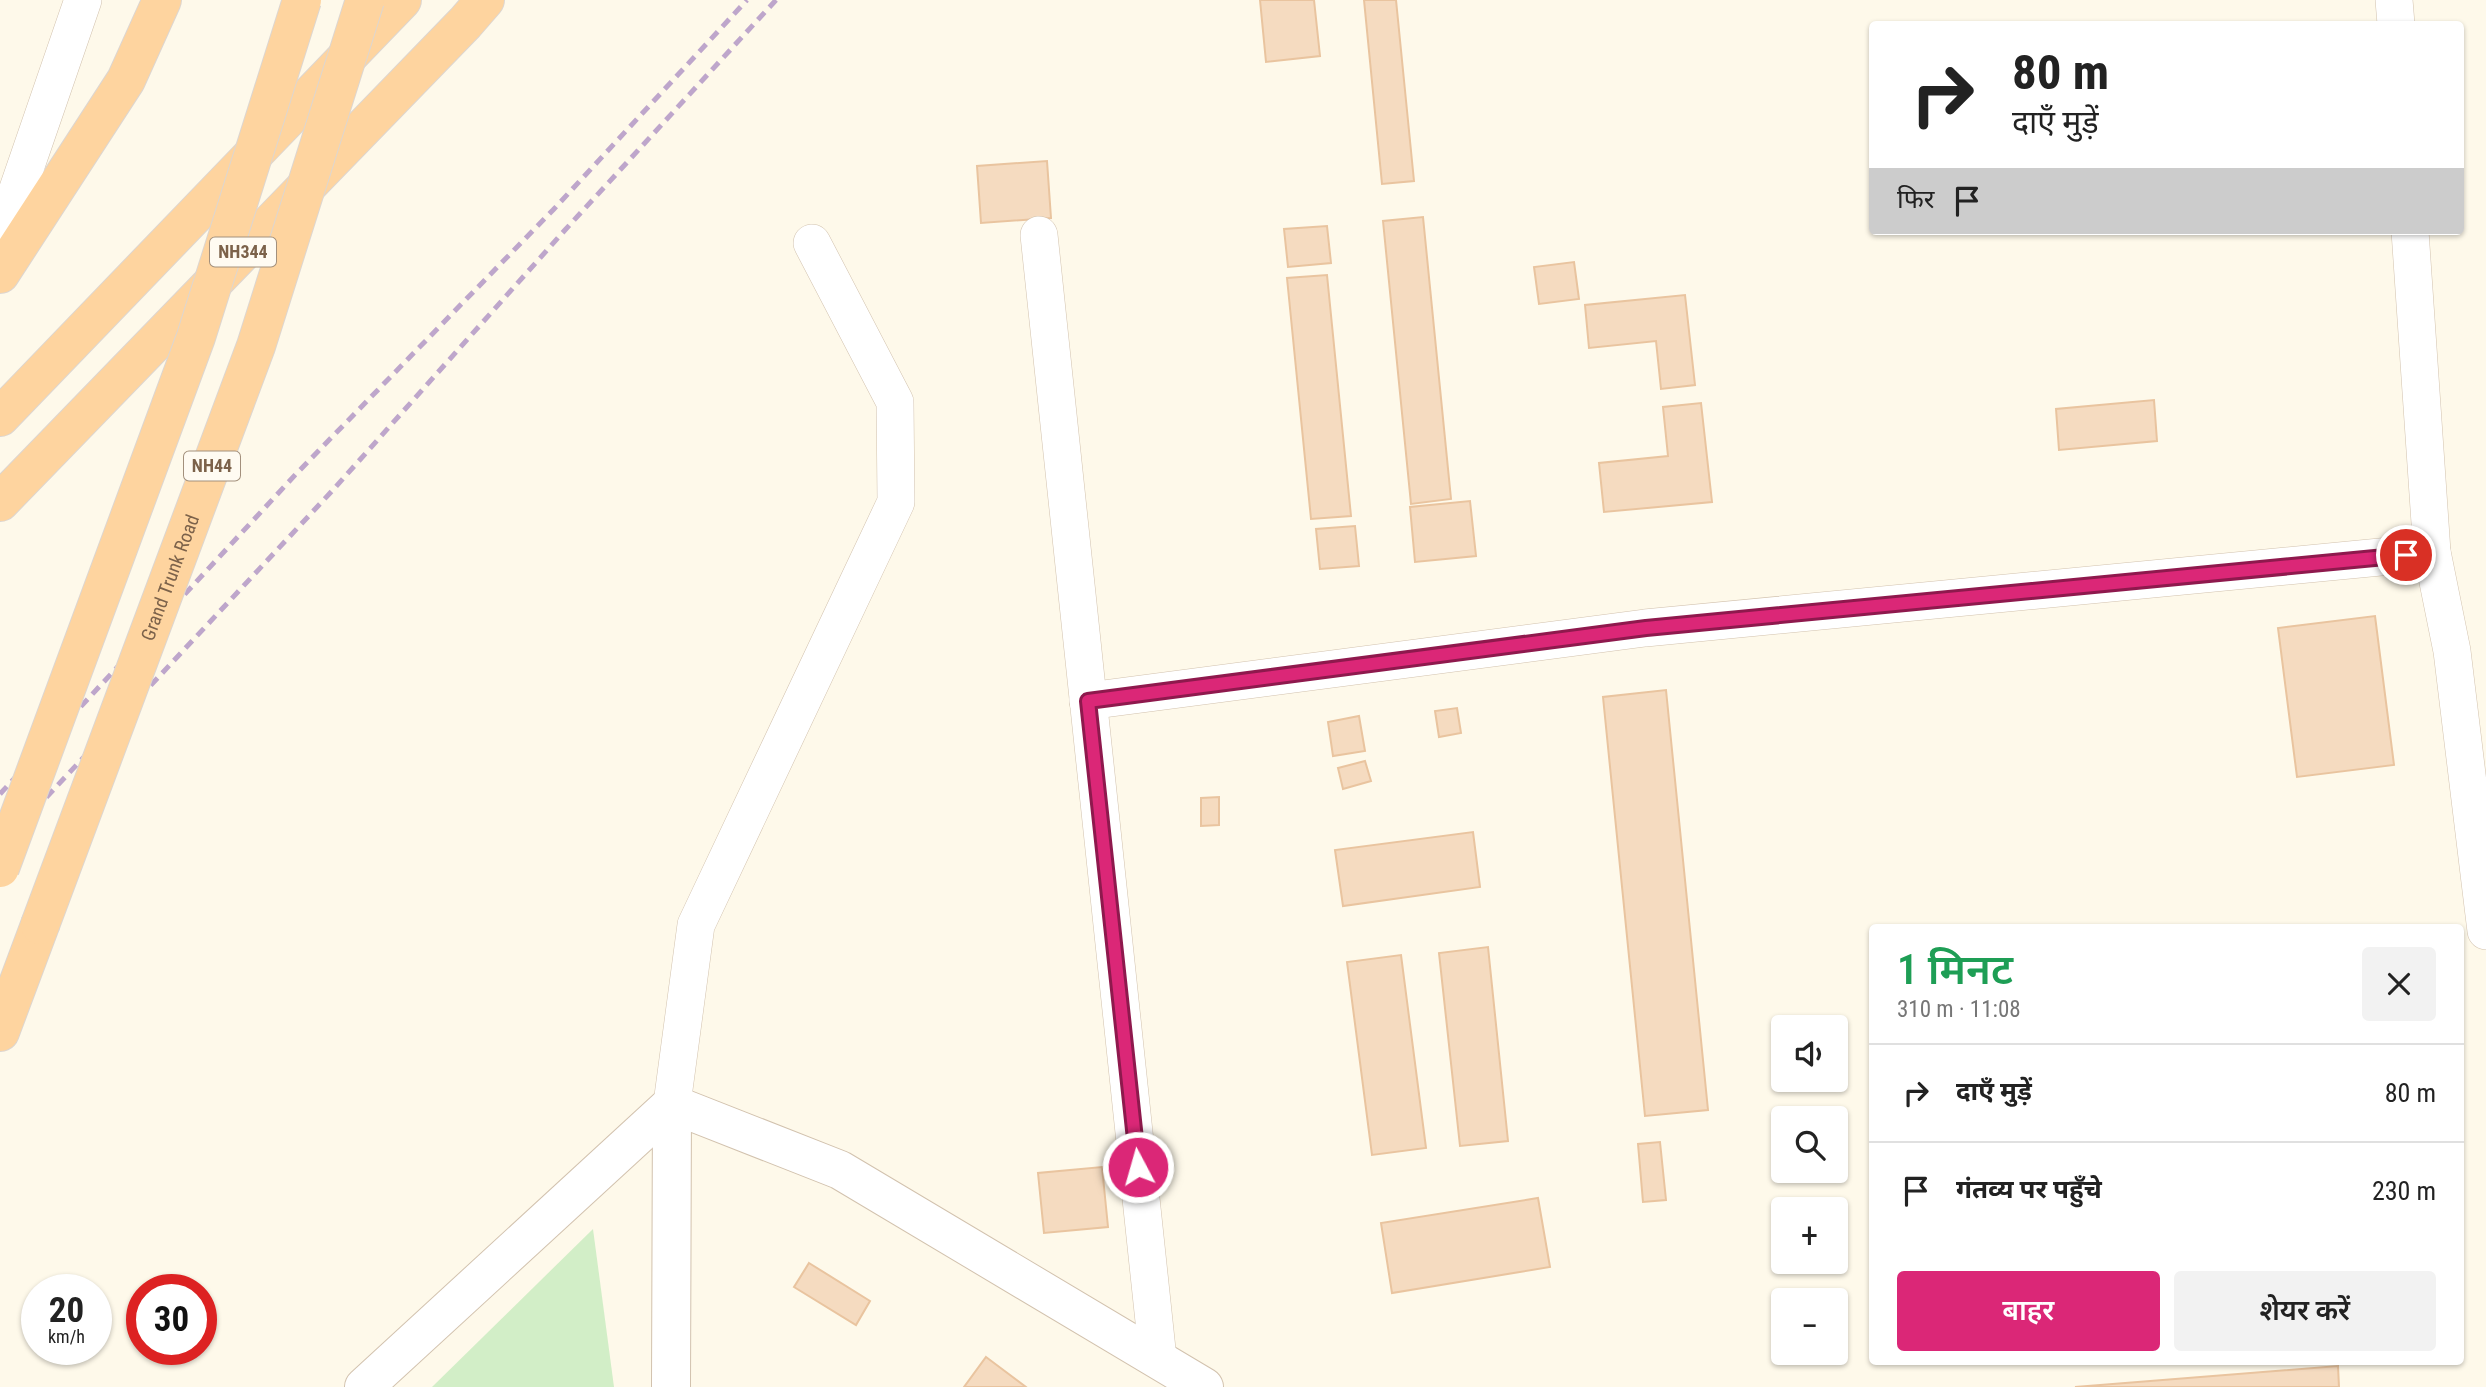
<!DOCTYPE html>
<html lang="hi">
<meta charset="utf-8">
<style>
:root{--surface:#fff;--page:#f2f2f2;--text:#222;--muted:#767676;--line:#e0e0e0;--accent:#db2777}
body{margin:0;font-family:"Roboto Condensed","Noto Sans Devanagari",sans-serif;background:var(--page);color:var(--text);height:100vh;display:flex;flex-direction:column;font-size:26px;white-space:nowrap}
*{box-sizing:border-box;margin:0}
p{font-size:23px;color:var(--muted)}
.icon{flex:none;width:38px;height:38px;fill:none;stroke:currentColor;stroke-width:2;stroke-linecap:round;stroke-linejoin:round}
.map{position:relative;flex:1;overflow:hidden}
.details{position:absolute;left:1869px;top:924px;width:595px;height:441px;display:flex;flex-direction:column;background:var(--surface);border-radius:7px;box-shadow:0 2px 5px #0004}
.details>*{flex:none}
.top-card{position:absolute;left:1869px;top:21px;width:595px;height:214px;border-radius:7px;box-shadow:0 2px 5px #0004;background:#fff;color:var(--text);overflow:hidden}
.controls{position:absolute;left:1771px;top:1015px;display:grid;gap:14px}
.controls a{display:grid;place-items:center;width:77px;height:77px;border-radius:7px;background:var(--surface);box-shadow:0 2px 5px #0004;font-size:35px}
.speed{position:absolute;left:21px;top:1274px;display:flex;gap:14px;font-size:35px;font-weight:700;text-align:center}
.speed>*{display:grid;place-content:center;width:91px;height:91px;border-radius:50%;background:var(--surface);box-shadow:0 2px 5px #0004;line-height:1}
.speed small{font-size:18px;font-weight:400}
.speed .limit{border:10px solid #d22;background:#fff;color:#111}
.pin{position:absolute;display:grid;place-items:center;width:60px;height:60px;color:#fff;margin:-30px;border:4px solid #fff;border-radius:50%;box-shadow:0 2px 7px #0007}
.me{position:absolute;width:77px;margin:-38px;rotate:354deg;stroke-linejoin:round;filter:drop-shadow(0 0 5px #0008)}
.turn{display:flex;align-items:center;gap:24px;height:147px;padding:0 28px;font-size:32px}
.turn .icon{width:91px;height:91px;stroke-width:2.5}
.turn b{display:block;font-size:49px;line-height:60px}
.then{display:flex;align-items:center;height:66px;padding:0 28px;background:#0003;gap:14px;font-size:26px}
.round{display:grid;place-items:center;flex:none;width:74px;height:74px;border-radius:7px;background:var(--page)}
.overview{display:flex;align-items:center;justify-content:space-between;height:119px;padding:0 28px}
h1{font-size:42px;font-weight:600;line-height:52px;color:#1e9e55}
.primary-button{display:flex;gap:14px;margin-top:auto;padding:14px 28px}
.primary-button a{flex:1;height:80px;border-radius:7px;background:var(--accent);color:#fff;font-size:28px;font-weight:600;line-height:80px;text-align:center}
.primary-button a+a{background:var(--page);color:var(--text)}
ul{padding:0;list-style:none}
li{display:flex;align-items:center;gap:21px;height:98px;padding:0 28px;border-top:2px solid var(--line)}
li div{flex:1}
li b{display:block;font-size:26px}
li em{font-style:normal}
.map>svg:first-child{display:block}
.green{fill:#d2eec7}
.building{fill:#f5dbc0;stroke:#e9c49f;stroke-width:2}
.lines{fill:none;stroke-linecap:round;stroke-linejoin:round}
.minor-casing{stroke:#d2c2ae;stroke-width:38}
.tertiary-casing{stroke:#d2c2ae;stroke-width:40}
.trunk-casing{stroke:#ddd6d0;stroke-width:40}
.minor{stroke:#fff;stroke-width:37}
.tertiary{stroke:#fff;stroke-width:38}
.trunk{stroke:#fed49f;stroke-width:38}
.rail{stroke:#bea6cb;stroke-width:5;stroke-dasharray:10 7;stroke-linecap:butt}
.trunk-bridge-casing{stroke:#ddd6d0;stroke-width:40;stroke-linecap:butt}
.trunk-bridge{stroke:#fed49f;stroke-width:38}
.route-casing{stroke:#8e194d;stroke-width:18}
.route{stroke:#db2777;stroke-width:12}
.labels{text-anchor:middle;stroke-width:7;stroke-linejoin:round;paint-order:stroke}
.shield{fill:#fffbf2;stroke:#a3907c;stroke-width:2}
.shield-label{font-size:18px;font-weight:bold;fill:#7c624a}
.street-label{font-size:19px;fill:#7c624a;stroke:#fffbf2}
</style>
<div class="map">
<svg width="2486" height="1387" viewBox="0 0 2486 1387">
<rect width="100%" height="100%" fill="#fef9ea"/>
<path class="green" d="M593,1229L614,1387H432Z"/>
<g class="building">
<path d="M1260,0H1314L1320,56L1266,62Z"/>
<path d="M1364,0H1396L1414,181L1382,184Z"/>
<path d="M1047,161L1051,218L981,223L977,166Z"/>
<path d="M1423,217L1451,499L1411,504L1383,221Z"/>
<path d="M1327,226L1331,263L1288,267L1284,229Z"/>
<path d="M1574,262L1579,299L1539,304L1534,267Z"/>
<path d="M1327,275L1351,516L1311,519L1287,278Z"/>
<path d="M1685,295L1695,385L1661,389L1656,341L1589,348L1585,305Z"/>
<path d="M2154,400L2157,441L2059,450L2056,409Z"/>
<path d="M1701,403L1712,502L1604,512L1599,463L1668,456L1663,407Z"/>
<path d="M1470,501L1476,556L1415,562L1410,507Z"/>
<path d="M1355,526L1359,566L1320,569L1316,529Z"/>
<path d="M2375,616L2394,765L2297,777L2278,628Z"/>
<path d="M1666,690L1708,1110L1645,1116L1603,697Z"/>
<path d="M1457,708L1461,733L1439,737L1435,711Z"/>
<path d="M1359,716L1365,751L1333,756L1328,722Z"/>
<path d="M1365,761L1371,781L1343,789L1338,768Z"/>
<path d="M1219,797V825L1201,826V798Z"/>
<path d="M1473,832L1480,887L1343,906L1335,850Z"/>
<path d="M1488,947L1508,1141L1460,1146L1439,953Z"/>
<path d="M1401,955L1426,1148L1372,1155L1347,962Z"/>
<path d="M1660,1142L1666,1200L1643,1202L1638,1144Z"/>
<path d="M1102,1167L1108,1227L1044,1233L1038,1173Z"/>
<path d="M1538,1198L1550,1267L1392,1293L1381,1223Z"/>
<path d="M809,1263L870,1301L856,1325L794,1287Z"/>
<path d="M986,1357L1026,1387H964Z"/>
<path d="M2338,1366L2339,1387H2075Z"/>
</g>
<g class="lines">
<defs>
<g id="minor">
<path d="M2394,0L2396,24"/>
<path d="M2410,231L2432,552L2452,651L2486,931"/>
<path d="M1039,235L1158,1359"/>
<path d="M0,241L83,0"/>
<path d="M1088,701L1645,628L2432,552"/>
<path d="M672,1104L696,925L896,502L895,402L812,243"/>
</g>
<g id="tertiary">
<path d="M672,1104L840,1170L1204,1387"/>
<path d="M364,1387L672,1104"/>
<path d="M671,1387L672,1104"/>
</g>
<g id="trunk">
<path d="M0,274L126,80L162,0"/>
<path d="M0,417L402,0"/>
<path d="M0,502L465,23L485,0"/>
<path d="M0,1032L40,925"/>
</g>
</defs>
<use href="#minor" class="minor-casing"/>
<use href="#tertiary" class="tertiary-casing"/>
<use href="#trunk" class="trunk-casing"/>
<use href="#minor" class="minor"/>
<use href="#tertiary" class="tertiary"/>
<use href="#trunk" class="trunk"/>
<g class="rail">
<path d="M0,794L296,474L553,210L747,0"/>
<path d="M0,847L332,491L565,230L776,0"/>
</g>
<defs>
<g id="trunk-bridge">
<path d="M0,868L196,337L302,0"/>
<path id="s1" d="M40,925L256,346L365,0"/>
</g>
</defs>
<use href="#trunk-bridge" class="trunk-bridge-casing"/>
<use href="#trunk-bridge" class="trunk-bridge"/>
</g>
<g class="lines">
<defs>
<path id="route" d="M1138,1167L1088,701L1646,628L2406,555"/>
</defs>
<use href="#route" class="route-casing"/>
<use href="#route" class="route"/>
</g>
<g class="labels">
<g class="shield">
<rect x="210" y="237.5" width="66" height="29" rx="5"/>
<rect x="184" y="451.5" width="56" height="29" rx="5"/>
</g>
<g class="shield-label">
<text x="243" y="258">NH344</text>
<text x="212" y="472">NH44</text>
</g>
<g class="street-label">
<text dy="7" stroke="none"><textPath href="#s1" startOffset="371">Grand Trunk Road</textPath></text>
</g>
</g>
</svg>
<div class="controls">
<a><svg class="icon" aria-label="sound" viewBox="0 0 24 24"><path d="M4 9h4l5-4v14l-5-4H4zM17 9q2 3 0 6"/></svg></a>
<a><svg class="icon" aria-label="search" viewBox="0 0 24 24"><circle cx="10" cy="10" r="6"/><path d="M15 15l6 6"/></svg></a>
<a>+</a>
<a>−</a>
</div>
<div class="speed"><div>20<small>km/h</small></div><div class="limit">30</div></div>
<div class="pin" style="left:2406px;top:555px;background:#d93025"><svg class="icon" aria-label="arrive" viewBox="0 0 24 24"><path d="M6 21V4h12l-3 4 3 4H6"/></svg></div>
<svg class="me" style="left:1138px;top:1167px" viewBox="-20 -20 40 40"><circle r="17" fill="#db2777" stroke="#fff" stroke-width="3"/><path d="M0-11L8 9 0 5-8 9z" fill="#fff"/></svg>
<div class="top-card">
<div class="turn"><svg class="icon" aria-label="right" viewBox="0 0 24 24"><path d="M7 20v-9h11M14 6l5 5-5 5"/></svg><div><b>80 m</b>दाएँ मुड़ें</div></div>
<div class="then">फिर<svg class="icon" aria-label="arrive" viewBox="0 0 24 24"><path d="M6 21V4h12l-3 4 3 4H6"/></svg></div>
</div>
<section class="details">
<div class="overview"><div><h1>1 मिनट</h1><p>310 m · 11:08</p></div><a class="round"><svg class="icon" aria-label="close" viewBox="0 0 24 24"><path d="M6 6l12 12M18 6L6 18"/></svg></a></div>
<ul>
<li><svg class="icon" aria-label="right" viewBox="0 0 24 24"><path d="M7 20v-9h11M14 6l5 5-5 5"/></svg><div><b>दाएँ मुड़ें</b></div><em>80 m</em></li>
<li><svg class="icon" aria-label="arrive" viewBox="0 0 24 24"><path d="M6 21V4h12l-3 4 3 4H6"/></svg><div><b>गंतव्य पर पहुँचे</b></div><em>230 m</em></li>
</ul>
<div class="primary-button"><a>बाहर</a><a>शेयर करें</a></div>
</section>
</div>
